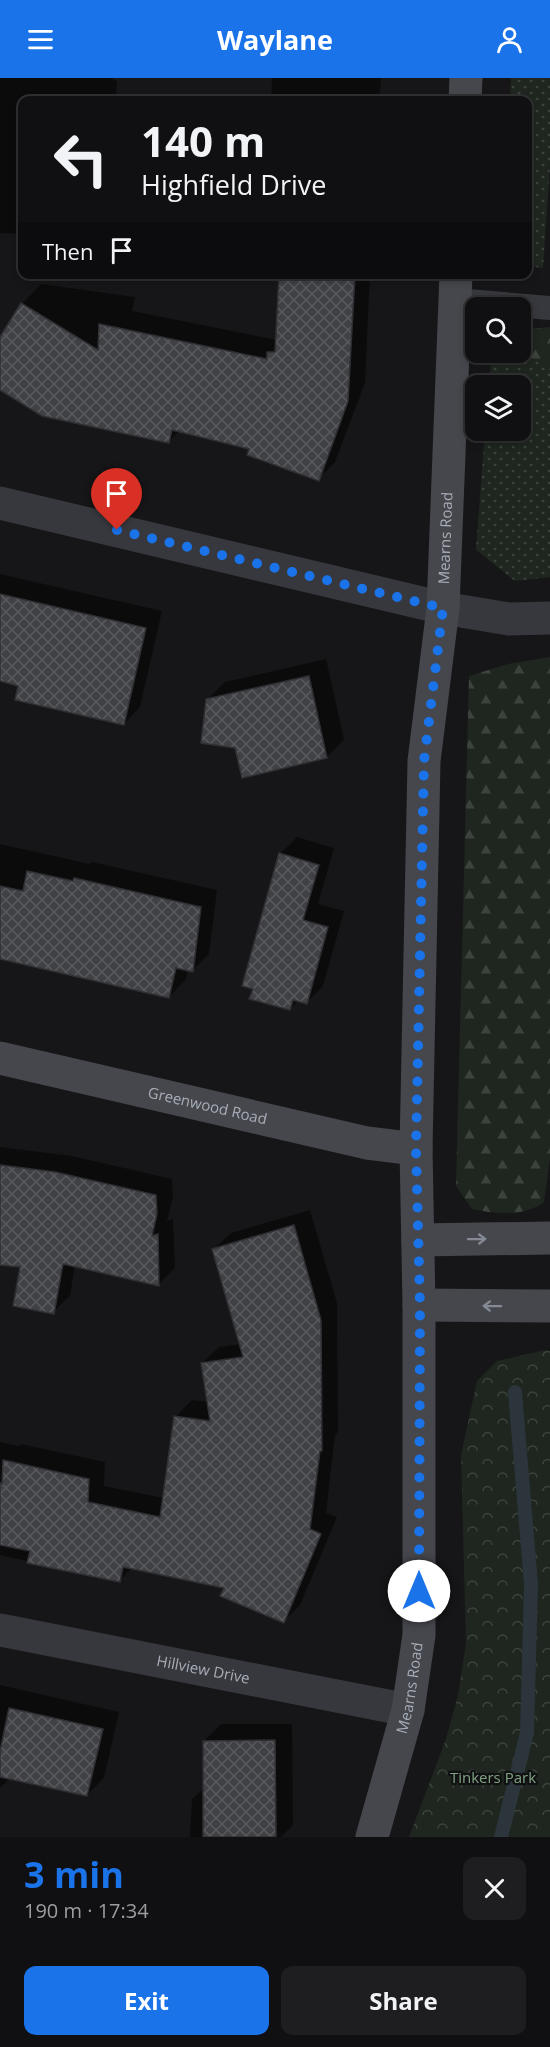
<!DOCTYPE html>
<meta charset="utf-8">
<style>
:root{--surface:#101012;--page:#1e1e20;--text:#f1f3f6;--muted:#9c9d9f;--line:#303032;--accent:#1a73e8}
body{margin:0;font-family:"Open Sans",sans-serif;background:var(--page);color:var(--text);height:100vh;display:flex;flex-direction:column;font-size:22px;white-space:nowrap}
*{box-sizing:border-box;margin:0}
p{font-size:20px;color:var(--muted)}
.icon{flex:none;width:33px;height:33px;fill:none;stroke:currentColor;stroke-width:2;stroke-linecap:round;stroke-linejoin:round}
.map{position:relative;height:1759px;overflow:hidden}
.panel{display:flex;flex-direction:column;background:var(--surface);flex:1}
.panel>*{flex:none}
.top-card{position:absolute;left:18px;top:18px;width:514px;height:183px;border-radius:12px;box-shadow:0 3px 9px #0003,0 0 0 2px var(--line);background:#101012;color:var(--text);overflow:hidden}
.fabs{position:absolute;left:465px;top:219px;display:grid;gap:12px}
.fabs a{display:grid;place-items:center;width:66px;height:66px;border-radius:12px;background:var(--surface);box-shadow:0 3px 9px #0003,0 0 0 2px var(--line);font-size:30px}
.pin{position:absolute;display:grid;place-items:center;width:51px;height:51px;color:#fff;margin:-62px -26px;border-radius:50% 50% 50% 0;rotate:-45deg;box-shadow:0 0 6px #0007}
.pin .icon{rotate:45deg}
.me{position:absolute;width:66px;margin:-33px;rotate:0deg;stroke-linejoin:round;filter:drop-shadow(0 0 4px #0008)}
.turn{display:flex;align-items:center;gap:21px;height:126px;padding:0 24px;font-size:27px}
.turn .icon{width:78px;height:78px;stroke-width:2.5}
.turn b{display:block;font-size:42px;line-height:51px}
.then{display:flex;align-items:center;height:57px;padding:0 24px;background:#0003;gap:12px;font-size:22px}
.round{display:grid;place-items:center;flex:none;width:63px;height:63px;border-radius:12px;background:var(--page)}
.head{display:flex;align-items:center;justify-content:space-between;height:102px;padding:0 24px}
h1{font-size:36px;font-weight:700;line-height:45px;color:var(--accent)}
.action{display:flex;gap:12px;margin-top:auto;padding:12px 24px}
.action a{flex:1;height:69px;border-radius:12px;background:var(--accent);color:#fff;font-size:24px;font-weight:700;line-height:69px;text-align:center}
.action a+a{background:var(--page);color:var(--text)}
header{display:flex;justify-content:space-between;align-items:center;height:78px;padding:0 24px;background:var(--accent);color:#fff;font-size:27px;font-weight:700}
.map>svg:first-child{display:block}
.grass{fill:url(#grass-dots)}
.forest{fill:url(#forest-firs)}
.park{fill:url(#park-crowns)}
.shadow{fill:#0007}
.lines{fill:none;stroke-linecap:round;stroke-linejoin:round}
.stream{stroke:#2c353c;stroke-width:14}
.building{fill:url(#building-cross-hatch);stroke:#303034;stroke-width:1.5}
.lane{stroke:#37383d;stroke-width:24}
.street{stroke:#37383d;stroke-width:33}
.secondary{stroke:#45474d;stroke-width:33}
.oneway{stroke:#858993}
.route{stroke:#1a73e8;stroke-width:10;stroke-dasharray:0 18}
.labels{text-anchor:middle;stroke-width:4.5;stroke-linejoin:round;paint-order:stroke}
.street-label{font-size:15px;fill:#a8adb8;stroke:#111113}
.park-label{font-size:15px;fill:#7fa381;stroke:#111113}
</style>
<header><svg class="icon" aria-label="menu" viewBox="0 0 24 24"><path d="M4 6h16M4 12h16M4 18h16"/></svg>Waylane<svg class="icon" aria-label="person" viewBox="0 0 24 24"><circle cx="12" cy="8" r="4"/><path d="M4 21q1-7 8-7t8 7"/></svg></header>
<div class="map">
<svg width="550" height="1759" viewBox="0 0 550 1759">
<defs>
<pattern id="grass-dots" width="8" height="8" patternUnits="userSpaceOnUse" patternTransform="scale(1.5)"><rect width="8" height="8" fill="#1e261f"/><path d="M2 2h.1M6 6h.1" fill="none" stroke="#3c433d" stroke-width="1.8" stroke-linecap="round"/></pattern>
<pattern id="forest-firs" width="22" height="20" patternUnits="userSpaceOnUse" patternTransform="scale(1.5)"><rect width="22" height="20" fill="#1e261f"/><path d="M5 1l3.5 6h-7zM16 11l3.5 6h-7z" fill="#3c433d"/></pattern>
<pattern id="park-crowns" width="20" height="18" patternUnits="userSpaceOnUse" patternTransform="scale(1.5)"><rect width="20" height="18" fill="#1e261f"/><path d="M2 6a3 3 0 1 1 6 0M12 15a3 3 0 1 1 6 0" fill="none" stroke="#3c433d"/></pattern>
<pattern id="building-cross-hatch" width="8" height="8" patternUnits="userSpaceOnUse" patternTransform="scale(1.5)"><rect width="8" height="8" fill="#404145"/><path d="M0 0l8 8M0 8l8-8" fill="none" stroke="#595a5e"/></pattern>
</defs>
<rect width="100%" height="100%" fill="#161618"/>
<g class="grass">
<path d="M511,0H550V87L543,190L528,188V22H510Z"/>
<path d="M521,273L550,292V499L515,503L476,472L485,353L520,352V308L489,307L492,275Z"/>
</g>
<g class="forest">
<path d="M550,249V292L520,273L521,252Z"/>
<path d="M550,579V1080L544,1124C524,1139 495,1136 472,1131L456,1108L469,598L508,586Z"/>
</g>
<path class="park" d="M545,1272L550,1273V1759H409L446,1661L458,1617L466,1565L461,1377L477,1303L497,1283Z"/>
<g class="shadow">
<path d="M0,0H113V2L117,3L116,22H22V156L0,155Z"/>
<path d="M272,0H381L380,13L378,22H271Z"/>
<path d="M280,196H370L365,305L335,384L318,401L251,370L180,352L169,363L0,310V262L24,224L41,206L135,219L132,233L277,262Z"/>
<path d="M0,496L162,533L140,629L124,646L20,607L0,602Z"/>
<path d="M326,581L344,661L327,679L236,668L208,621L225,604Z"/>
<path d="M297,759L334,770L318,826L344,833L323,908L307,924L299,922L290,931L280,776Z"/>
<path d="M0,766L90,786L92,784L217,812L209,876L192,893L188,892L186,901L169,919L0,880Z"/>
<path d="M0,1069L72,1078L172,1101L173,1119L167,1143L173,1141L175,1190L159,1206L75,1188L70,1218L53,1234L22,1188L0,1185Z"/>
<path d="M310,1132L337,1225L338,1354L335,1357L326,1435L337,1439L300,1527L284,1543L226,1508L132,1490L119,1503L0,1477V1364L19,1368L21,1366L105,1384L104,1408L164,1420L176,1338L192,1322L208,1324L202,1285L219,1269L241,1266L214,1171L231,1155Z"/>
<path d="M0,1607L119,1634L104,1700L87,1717L10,1700L0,1710Z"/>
<path d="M221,1646H292L293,1747L281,1759H190L192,1721L205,1709L204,1663Z"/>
</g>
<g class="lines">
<path class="stream" d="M501,1759L527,1655L531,1506L515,1314"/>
</g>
<g class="building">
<path d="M279,196H355L348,323L319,403L247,377L249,371L172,352L169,365L42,338L0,312V259L21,225L98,272L99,246L267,281V274H275Z"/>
<path d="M0,516L146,550L124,647L15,622L18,608L0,603Z"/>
<path d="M309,598L327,680L242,700L235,670L201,665L206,621Z"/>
<path d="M279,775L319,787L303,842L328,849L307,926L293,922L290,932L249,921L253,911L242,908Z"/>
<path d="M27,793L73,803L74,800L201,829L193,894L176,890L169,920L0,881V808L23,813Z"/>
<path d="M0,1087L55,1094L156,1117L157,1136L152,1158L158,1156L159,1208L63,1186L54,1236L13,1228L20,1189L0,1187Z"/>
<path d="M294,1147L321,1242L322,1373H320L310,1451L321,1456L284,1545L220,1518L224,1510L123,1489L120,1504L27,1485L30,1473L0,1467V1405L2,1406L3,1382L89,1401L88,1424L160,1439L174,1338L210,1343L201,1285L243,1279L212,1171Z"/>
<path d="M9,1630L103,1651L87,1718L0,1699V1673Z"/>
<path d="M275,1662L276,1759H203V1663Z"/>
</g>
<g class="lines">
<path class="lane" d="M456,222L550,230"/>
<g class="street">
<path d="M0,425L443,530L509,541L550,540"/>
<path id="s1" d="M0,1552L408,1632"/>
</g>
<g class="secondary">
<path d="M465,22L466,0"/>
<path id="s2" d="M0,980L367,1065L416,1071"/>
<path d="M418,1162L550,1160"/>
<path d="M419,1227L550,1228"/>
<path id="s3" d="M372,1759L408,1632L419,1557V1227L416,1071L424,683L443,530L456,196"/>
</g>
</g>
<defs><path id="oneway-shaft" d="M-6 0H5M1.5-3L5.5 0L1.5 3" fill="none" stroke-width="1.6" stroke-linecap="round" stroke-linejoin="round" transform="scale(1.5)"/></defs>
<g class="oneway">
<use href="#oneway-shaft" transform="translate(477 1161) rotate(-1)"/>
<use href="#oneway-shaft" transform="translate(492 1228) rotate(-179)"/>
</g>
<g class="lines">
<path class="route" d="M117,452L443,530L424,683L416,1071L420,1227L419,1513"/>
</g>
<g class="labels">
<g class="street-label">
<text dy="5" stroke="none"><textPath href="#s3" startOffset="1306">Mearns Road</textPath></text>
<text dy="5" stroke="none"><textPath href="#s2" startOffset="213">Greenwood Road</textPath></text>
<text dy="5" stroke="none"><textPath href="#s1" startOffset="207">Hillview Drive</textPath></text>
<text dy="5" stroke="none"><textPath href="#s3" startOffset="154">Mearns Road</textPath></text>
</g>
<g class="park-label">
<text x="493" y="1705">Tinkers Park</text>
</g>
</g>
</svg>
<div class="fabs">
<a><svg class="icon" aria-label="search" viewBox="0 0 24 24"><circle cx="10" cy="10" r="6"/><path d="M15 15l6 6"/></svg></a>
<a><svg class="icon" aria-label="layers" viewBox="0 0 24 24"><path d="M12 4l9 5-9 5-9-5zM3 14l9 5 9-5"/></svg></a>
</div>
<div class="pin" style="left:117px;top:452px;background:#d93025"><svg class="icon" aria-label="arrive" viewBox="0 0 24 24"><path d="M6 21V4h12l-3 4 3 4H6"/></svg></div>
<svg class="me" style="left:419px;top:1513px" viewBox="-20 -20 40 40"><circle r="19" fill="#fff"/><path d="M0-13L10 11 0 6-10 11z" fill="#1a73e8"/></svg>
<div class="top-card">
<div class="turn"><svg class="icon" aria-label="left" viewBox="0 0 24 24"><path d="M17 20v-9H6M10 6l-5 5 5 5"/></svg><div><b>140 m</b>Highfield Drive</div></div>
<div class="then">Then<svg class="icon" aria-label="arrive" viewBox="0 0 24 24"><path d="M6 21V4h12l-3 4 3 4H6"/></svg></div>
</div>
</div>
<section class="panel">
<div class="head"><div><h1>3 min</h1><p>190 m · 17:34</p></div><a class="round"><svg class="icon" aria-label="close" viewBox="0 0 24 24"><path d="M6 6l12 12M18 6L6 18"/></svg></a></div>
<div class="action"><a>Exit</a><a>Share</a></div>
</section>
